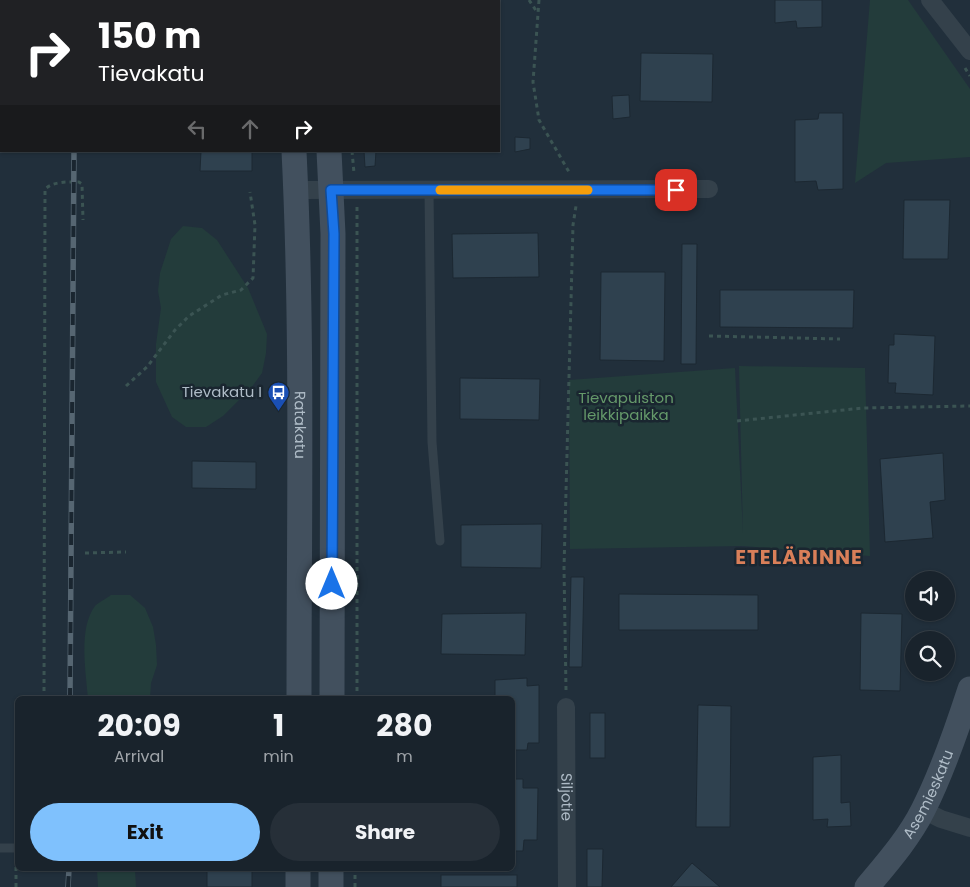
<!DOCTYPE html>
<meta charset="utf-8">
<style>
:root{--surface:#19232c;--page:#262f38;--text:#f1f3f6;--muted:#9fa4a9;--line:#374048;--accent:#7fc1fd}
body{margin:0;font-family:Poppins,sans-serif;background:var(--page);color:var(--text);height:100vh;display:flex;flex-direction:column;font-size:19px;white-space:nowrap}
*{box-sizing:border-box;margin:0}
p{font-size:16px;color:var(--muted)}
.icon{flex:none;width:28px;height:28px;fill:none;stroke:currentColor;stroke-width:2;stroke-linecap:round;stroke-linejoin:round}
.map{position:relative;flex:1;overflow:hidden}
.drawer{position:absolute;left:15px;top:696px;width:500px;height:175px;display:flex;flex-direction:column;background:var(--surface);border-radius:8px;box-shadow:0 1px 4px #0004,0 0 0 1px var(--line)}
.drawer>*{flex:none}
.guide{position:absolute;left:0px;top:0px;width:500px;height:152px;box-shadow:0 1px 4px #0004,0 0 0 1px var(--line);background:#202124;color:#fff;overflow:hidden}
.fabs{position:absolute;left:905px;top:571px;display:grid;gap:10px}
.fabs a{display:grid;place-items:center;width:50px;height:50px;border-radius:50%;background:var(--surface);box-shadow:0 1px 4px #0004,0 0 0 1px var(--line);font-size:25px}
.pin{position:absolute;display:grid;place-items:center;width:42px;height:42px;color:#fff;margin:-21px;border-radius:10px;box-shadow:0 2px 8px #0006}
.me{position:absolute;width:55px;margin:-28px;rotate:0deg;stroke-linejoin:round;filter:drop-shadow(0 0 4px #0008)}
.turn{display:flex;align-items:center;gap:18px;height:105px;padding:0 15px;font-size:22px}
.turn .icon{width:65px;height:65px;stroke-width:2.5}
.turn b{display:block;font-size:35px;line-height:42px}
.lanes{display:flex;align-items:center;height:48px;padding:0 15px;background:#0003;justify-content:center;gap:25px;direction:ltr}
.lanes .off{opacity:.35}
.eta{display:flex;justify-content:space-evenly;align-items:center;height:85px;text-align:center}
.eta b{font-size:30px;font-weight:700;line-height:35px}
.cta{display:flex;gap:10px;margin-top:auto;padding:10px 15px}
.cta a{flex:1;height:58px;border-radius:30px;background:var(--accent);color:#111;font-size:20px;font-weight:700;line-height:58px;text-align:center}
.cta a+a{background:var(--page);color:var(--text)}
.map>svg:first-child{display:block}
.green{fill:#233c3b}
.building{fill:#2f414f;stroke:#1c2832}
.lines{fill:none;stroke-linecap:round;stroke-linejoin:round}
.path{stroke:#3b5453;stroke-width:3;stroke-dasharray:4 4;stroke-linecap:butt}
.lane{stroke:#34414b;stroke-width:9}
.street{stroke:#34414b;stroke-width:18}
.secondary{stroke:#42505e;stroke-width:25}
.rail-casing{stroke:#566672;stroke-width:5.5}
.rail{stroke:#1a2630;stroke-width:4;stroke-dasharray:11;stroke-linecap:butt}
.route-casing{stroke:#114b97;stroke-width:12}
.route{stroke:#1a73e8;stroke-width:9}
.slow{stroke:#f59e0b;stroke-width:9}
.labels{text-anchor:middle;stroke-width:5;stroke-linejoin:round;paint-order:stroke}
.poi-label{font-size:15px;fill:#afbcc7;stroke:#1a2630;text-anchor:end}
.park-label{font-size:15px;fill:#65996a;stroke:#1a2630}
.street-label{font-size:15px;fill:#afbcc7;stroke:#1a2630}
.district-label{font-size:20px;font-weight:bold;letter-spacing:1px;fill:#d97f59;stroke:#1a2630}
</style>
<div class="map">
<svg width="970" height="887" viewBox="0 0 970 887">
<rect width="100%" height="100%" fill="#212f3b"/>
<g class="green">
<path d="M870,0H908L970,89V157L886,163L855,183Z"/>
<path d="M183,226L202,228L217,240L248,288L267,334L266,353L262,373L251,388L223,416L206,427H186L172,417L156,382V344L161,308L158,291L160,273L171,239Z"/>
<path d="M739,366L865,368L870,556L743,546L570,549L569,380L735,368L743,533Z"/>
<path d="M111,595H130L145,608L153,627L156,645L157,665L151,683L150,699H88C86,671 78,629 95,606C99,602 106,599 111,595Z"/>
<path d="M97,869H135L136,887H98Z"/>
</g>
<g class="building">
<path d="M775,0H822V27L797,28L796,21L775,23Z"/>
<path d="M641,53L713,54L712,102L640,101Z"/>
<path d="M629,95L630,117L613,119L612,96Z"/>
<path d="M819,113H843V189L818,190L816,181L795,182V120L818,119Z"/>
<path d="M515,137L530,138V149L515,152Z"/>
<path d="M201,151H252V171H200Z"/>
<path d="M364,151H376L375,166L365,167Z"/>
<path d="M904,200H950L948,259H903Z"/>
<path d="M538,233L539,277L453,278L452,234Z"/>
<path d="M682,244H697L696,364H681Z"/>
<path d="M601,272H665L664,361L600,360Z"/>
<path d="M720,290H854L853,328L720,327Z"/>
<path d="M894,334L935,336L933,395L895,393L896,383H888L889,345H894Z"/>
<path d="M460,378L540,379L539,420L460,419Z"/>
<path d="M943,453L945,500L930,502L933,538L885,542L880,459Z"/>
<path d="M192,461L256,462V489L192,488Z"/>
<path d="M542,524L541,568L461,567V525Z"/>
<path d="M571,577H584L582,667H569Z"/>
<path d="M619,594L758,595V630H619Z"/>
<path d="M526,613L525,655L441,654L442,614Z"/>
<path d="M861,613L902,614L900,691L860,690Z"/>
<path d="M527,678V686L539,685V743H528L527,750H512V699H495V680Z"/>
<path d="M698,705L731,706L730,827H696Z"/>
<rect x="590" y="713" width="15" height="45"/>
<path d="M841,755V803L850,802L851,826L827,827L828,819L813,820V757Z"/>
<path d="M512,779H523V788H538L537,840H524L523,851H512Z"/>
<path d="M587,849H603L602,887H587Z"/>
<path d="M692,863L720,887H671Z"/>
<rect x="207" y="869" width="45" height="18"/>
<rect x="441" y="875" width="76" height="12"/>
</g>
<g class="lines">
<g class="path">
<path d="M339,0V1"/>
<path d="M529,0L537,12"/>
<path d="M539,0L533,82L539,120L569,172"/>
<path d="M965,68L970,76"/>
<path d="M352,151L354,173"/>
<path d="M357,207V699"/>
<path d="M709,336L840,339"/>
<path d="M126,386L147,367L175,330L189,316L222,295L241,290L253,278L255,225L250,192"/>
<path d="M737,421L863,408L970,406"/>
<path d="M85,553L126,552"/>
<path d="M566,690L564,568L573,225L576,206"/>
<path d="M44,699L45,189C54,181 68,182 79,182L82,184L83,220"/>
<path d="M16,887V861"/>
<path d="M355,887V869"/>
</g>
<g class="lane">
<path d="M429,190L432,442L440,541"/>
<path d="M0,848H18"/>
</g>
<g class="street">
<path d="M930,0L970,51"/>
<path d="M296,190L709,189"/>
<path id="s1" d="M566,707L567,887"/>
<path d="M923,810L941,819L970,828"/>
</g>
<g class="secondary">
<path d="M271,0V1"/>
<path d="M305,0V1"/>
<path id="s2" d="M294,151C303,334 299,516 299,699"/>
<path d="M329,151L333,234L332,699"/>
<path d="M298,887V869"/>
<path d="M331,887V869"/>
<path id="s3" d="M867,887C887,863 909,838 923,810C942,773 957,729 970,689"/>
</g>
<defs>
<g id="rail">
<path d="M68,0V1"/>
<path d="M70,699L74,151"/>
<path d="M68,887L69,869"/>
</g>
</defs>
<use href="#rail" class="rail-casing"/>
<use href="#rail" class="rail"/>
</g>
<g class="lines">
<defs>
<path id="route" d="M332,584L334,234L331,190H676"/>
</defs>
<use href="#route" class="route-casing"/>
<use href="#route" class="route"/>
<path class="slow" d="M440,190H588"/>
</g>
<defs>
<symbol id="bus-pin" viewBox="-11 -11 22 30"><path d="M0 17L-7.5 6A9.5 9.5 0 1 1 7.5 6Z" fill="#1a4fb4" stroke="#1a2630"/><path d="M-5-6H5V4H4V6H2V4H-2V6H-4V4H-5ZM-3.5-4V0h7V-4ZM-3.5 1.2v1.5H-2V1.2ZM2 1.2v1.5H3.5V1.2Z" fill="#fff"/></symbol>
</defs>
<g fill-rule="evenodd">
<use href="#bus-pin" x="266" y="380" width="25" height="34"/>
</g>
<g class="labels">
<g class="poi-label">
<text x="262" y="397">Tievakatu I</text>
</g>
<g class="park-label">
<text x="626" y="403">Tievapuiston<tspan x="626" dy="17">leikkipaikka</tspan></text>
</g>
<g class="street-label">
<text dy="5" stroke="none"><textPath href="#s2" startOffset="274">Ratakatu</textPath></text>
<text dy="5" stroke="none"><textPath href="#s3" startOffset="112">Asemieskatu</textPath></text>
<text dy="5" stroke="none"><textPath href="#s1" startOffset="90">Siljotie</textPath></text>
</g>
<g class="district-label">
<text x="799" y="564">ETELÄRINNE</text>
</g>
</g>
</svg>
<div class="fabs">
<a><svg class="icon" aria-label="sound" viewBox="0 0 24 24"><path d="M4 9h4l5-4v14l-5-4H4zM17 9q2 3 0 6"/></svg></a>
<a><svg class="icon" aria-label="search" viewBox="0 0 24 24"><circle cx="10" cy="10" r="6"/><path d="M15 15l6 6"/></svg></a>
</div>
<div class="pin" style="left:676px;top:190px;background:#d93025"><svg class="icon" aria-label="arrive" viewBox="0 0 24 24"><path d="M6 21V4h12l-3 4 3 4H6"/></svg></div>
<svg class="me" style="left:332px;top:584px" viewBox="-20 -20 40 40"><circle r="19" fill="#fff"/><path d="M0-13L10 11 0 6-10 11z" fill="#1a73e8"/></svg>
<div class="guide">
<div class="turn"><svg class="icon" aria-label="right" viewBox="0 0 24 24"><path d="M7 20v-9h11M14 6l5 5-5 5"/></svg><div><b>150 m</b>Tievakatu</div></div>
<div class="lanes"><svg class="icon off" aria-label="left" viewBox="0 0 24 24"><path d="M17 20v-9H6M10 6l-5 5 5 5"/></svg><svg class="icon off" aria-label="ahead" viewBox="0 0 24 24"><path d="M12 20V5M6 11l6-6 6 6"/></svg><svg class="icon" aria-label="right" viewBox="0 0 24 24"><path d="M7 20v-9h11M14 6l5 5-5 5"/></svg></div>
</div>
<section class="drawer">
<div class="eta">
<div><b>20:09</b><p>Arrival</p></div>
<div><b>1</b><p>min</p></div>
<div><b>280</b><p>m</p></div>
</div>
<div class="cta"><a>Exit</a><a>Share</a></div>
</section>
</div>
